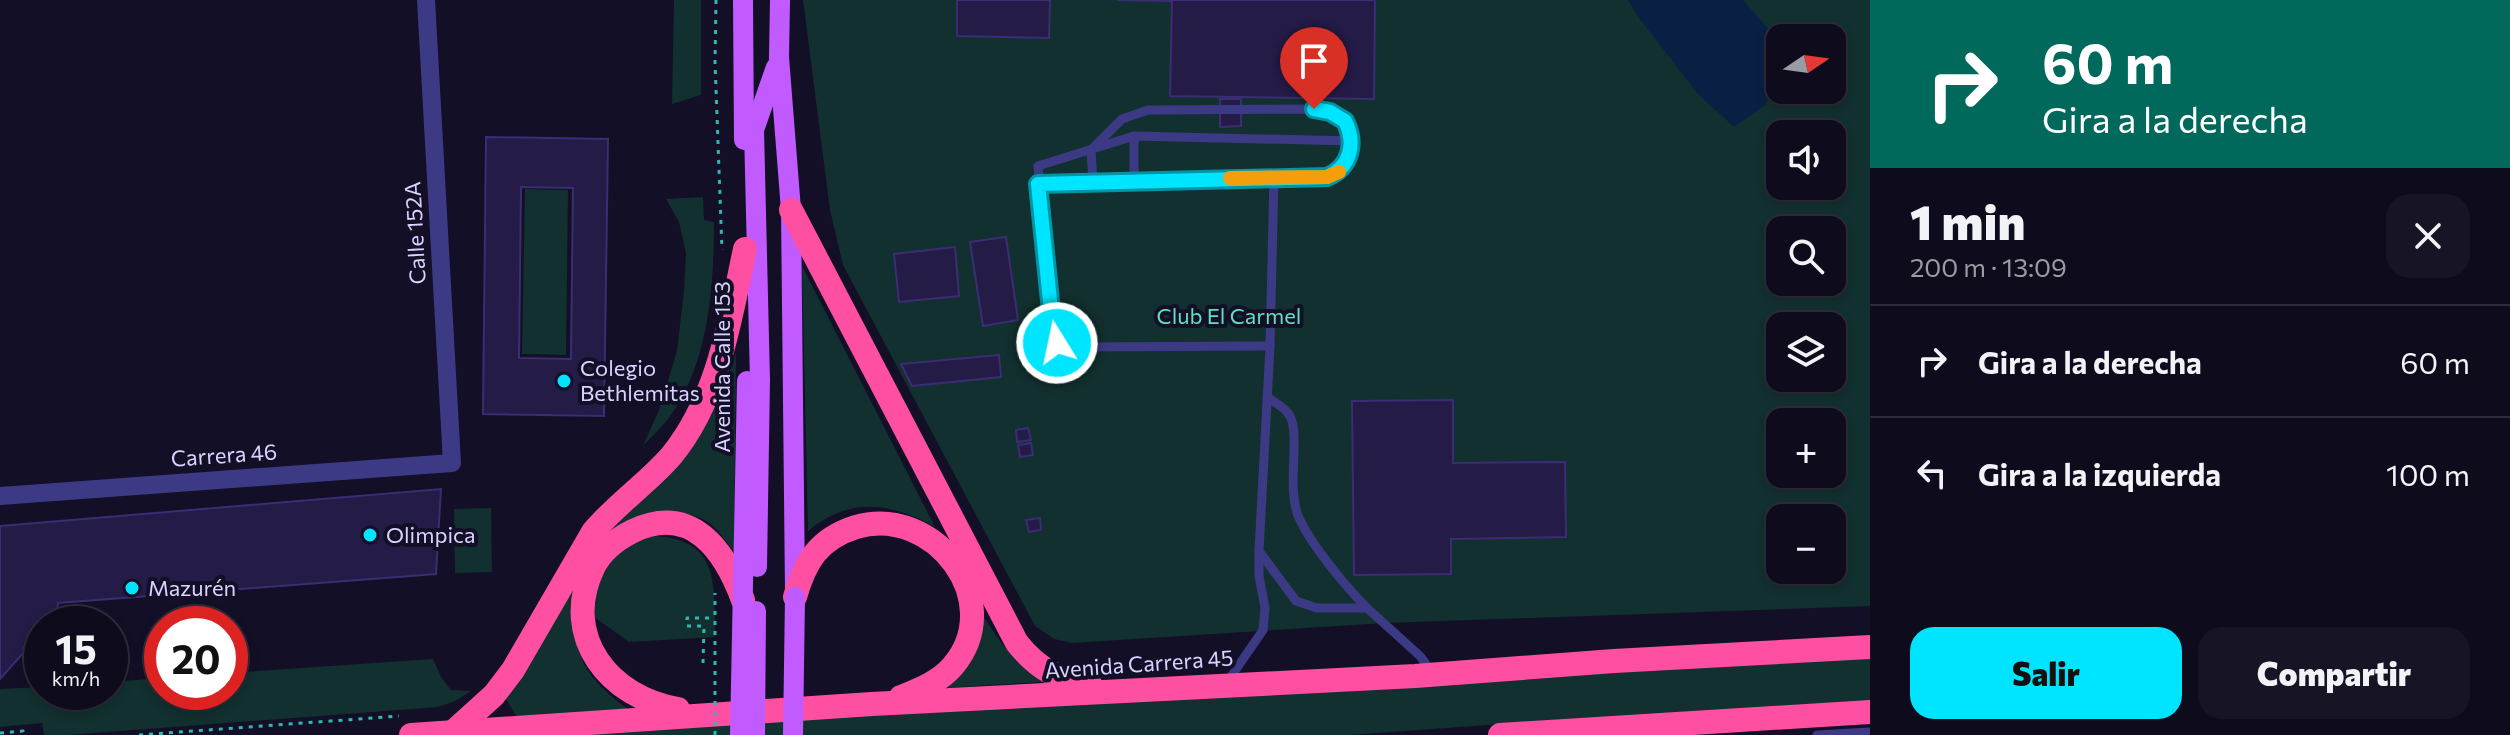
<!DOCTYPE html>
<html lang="es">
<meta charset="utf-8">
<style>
:root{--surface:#0e0b1c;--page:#171425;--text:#f1f3f6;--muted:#9b9ba3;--line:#2e2b3b;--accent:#00e5ff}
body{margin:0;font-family:Commissioner,sans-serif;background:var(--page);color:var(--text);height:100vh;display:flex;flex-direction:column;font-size:30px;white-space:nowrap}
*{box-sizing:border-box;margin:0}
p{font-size:26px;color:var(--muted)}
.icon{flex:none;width:44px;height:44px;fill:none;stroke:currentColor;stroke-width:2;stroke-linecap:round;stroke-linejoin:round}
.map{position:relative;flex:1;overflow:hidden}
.details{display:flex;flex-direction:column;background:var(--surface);width:640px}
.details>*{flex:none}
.hud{background:#00695c;color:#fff;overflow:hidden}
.needle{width:52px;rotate:77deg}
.fabs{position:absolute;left:1766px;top:24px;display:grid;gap:16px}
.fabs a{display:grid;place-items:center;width:80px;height:80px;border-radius:16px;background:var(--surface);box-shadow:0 4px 12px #0003,0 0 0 2px var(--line);font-size:40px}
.speed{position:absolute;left:24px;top:606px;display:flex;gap:16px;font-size:40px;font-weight:700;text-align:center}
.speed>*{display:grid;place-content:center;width:104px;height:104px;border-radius:50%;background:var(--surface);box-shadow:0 4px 12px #0003,0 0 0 2px var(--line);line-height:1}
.speed small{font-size:20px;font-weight:400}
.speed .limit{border:12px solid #d22;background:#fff;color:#111}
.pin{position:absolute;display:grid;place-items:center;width:68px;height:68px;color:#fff;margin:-82px -34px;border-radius:50% 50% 50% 0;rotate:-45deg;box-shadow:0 0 8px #0007}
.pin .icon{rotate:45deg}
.me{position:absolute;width:88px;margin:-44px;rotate:350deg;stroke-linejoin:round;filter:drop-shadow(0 0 6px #0008)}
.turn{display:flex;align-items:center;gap:28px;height:168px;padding:0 40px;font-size:36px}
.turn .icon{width:104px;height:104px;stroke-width:2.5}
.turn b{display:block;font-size:56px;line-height:68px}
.round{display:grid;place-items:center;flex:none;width:84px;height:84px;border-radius:24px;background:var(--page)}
.head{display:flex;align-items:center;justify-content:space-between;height:136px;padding:0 40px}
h1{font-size:48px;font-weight:800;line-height:60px}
.primary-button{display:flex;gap:16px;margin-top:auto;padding:16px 40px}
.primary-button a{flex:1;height:92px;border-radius:24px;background:var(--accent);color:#111;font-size:32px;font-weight:800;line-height:92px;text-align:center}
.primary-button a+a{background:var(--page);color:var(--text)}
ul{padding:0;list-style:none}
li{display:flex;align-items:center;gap:24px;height:112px;padding:0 40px;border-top:2px solid var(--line)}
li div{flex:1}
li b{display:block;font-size:30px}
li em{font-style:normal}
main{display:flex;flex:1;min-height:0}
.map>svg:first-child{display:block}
.green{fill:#12302f;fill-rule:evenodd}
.water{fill:#0a1f44}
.building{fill:#241b47;stroke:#3b2d73;stroke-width:2;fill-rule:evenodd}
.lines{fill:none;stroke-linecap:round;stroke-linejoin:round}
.path{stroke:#2fb8b0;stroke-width:3;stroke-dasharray:4 6;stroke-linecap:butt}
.lane{stroke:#3d3a85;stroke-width:9}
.street{stroke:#3d3a85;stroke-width:18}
.primary{stroke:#c25bff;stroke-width:20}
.highway{stroke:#ff4fa3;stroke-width:24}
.path-bridge{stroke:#2fb8b0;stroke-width:3;stroke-dasharray:4 6;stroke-linecap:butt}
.primary-bridge{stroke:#c25bff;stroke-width:20}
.route-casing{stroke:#0095a6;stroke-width:20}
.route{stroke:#00e5ff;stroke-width:14}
.slow{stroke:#f59e0b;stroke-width:14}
.poi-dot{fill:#00e5ff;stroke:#130f26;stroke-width:3}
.labels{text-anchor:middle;stroke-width:8;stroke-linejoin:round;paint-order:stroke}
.street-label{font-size:22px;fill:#d9d4ff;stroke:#130f26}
.park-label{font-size:22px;fill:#5fe0c0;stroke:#130f26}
.poi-label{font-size:22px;fill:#d9d4ff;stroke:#130f26;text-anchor:start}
</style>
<main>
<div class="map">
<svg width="1870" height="735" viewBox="0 0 1870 735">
<rect width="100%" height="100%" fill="#130f26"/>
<g class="green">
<path d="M674,0H701V95L672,104Z"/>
<path d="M803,0H1870V606L1385,623L1072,643L1054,639L1035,626L843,265L830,210ZM1780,38H1832V90H1780ZM1780,134H1832V186H1780ZM1780,230H1832V282H1780ZM1780,326H1832V378H1780ZM1780,422H1832V474H1780ZM1780,518H1832V570H1780Z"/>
<path d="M525,189L568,190L566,355L522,354Z"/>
<path d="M703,197L704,220L714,222C714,287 709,364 668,419C661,428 651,437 643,446L659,410L677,351L684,291L686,253L679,222L666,199Z"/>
<path d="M802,266L935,527C890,502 849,497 808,531Z"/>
<path d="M736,353L734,551C727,543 721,534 714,527C684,500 639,521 607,532L700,434L716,406Z"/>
<path d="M491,508L492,572L455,573L454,509Z"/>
<path d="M648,536C719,536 715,582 715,637L629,642L594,617L597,582L618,551Z"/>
<path d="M577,572C576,644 566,663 629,710L517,718L505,697Z"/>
<path d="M977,607C997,636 1012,664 1043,682L942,688Z"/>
<path d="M1870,657V703L1584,718L1350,735H519Z"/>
<path d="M433,659L441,677L451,690L471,691L455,701L438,707L67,735H44L42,723L0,727V689L42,687V692H110V682L162,678V692H230V673Z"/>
</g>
<path class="water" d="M1628,0H1743L1779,41L1780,80L1764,106L1734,127L1698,94L1639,18Z"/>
<g class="building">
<path d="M957,0H1050L1049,38L957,36Z"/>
<path d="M1117,0H1375L1374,99L1170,96L1172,1Z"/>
<path d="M1220,99H1241V126L1220,127Z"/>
<path d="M486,137L608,139L604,416L483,414ZM521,187L573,188L571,359L519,358Z"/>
<path d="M1006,237L1018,320L983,326L970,242Z"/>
<path d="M955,247L959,296L899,302L894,254Z"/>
<path d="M999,355L1001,377L912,386L901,364Z"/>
<path d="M1453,400V463L1565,462L1566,537L1451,539V574L1354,575L1352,401Z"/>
<path d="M1028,428L1031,440L1017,442L1016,430Z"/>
<path d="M1031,443L1033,455L1020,457L1018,445Z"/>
<path d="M441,489L436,574L58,603L57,615L49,624H42V632L0,679V526Z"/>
<path d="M1040,518L1041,530L1029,532L1026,520Z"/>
</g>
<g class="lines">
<g class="path">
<path d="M716,0L715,62L722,250"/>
<path d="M703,663L704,626H687V618H715"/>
<path d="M1101,667L1225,662"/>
<path d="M0,733L23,731V735"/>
<path d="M139,735L399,716"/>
</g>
<g class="lane">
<path d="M1134,136V181"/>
<path d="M1038,184L1327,177C1351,167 1356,143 1345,121L1330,112L1314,109L1148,110L1122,119L1091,150L1093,182"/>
<path d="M1270,346L1068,347L1057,343L1053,330L1038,166L1134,136L1352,141"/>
<path d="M1267,397C1275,403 1285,407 1290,416C1301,437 1285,491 1300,520C1313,547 1346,587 1367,608"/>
<path d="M1259,551L1296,601L1317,608H1367L1420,656L1431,671"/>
<path d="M27,649L42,660"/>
<path d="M1228,681L1263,630L1265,608L1259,576V551L1270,346L1274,177"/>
<path d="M1817,735L1870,732"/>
</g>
<path class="street" d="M0,496L452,463L426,0"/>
<g class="primary">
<path d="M743,0L744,140"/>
<path d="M780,0L779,57L791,210L795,591"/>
<path d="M757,567L760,380L754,130L776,67"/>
</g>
<g class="highway">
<path d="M791,210L1017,643C1037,668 1059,681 1090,684"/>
<path d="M795,597C805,562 818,539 856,527C934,504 1008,601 953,666C939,682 921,689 901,697"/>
<path d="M678,709C610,698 560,637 593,568C601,551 617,539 633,531C692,503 725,551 743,600"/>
<path d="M452,733L494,695L513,670L593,532C617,503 648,483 672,455C719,397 730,319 745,249"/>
<path d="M411,735L872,704L1415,676L1614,661L1870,647"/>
<path d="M1500,735L1870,712"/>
</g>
<path class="path-bridge" d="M715,735V593"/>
<g class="primary-bridge">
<path d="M740,735L747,381"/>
<path d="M755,735L756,611"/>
<path d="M793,735L795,597"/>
</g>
</g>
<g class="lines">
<defs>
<path id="route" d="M1057,343L1053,330L1038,184L1327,177C1351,167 1356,143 1345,121L1330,112L1314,109"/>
</defs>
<use href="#route" class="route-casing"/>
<use href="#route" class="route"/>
<path class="slow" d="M1230,178L1327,177L1339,172"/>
</g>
<g class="poi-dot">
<circle cx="564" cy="381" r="8"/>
<circle cx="370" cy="535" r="8"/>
<circle cx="132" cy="588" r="8"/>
</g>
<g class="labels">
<g class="street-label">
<text transform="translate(415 233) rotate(-93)" y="8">Calle 152A</text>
<text transform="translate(722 367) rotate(-90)" y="8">Avenida Calle 153</text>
<text transform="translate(224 455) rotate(-4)" y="8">Carrera 46</text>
<text transform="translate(1139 664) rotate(-4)" y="8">Avenida Carrera 45</text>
</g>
<g class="park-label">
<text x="1229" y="324">Club El Carmel</text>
</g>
<g class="poi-label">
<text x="580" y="376">Colegio<tspan x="580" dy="25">Bethlemitas</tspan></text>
<text x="386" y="543">Olimpica</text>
<text x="148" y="596">Mazurén</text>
</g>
</g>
</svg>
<div class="fabs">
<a><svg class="needle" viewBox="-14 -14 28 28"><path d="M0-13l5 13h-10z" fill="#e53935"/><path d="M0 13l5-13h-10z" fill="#9b9ba3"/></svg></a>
<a><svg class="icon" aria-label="sound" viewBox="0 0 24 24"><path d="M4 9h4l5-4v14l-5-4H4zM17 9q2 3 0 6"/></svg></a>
<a><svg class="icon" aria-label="search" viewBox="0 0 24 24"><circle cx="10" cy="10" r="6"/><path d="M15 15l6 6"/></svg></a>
<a><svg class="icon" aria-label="layers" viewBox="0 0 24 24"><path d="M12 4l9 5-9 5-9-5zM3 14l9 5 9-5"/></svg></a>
<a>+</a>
<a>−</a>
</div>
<div class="speed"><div>15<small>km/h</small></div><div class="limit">20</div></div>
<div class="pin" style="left:1314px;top:109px;background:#d93025"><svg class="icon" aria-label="arrive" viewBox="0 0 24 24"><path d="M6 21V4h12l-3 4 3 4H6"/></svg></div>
<svg class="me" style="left:1057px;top:343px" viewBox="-20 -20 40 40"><circle r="17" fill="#00e5ff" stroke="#fff" stroke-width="3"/><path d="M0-11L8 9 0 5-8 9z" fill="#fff"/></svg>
</div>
<section class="details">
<div class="hud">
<div class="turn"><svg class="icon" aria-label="right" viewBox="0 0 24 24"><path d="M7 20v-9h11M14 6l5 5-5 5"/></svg><div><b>60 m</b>Gira a la derecha</div></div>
</div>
<div class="head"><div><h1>1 min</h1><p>200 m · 13:09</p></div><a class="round"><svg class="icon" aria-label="close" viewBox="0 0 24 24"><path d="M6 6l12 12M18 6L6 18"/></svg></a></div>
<ul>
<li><svg class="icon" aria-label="right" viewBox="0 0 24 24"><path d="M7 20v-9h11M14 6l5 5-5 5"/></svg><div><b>Gira a la derecha</b></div><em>60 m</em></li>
<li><svg class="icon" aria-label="left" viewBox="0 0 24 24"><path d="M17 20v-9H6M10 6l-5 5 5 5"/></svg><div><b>Gira a la izquierda</b></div><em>100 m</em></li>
</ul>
<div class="primary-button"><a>Salir</a><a>Compartir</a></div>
</section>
</main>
